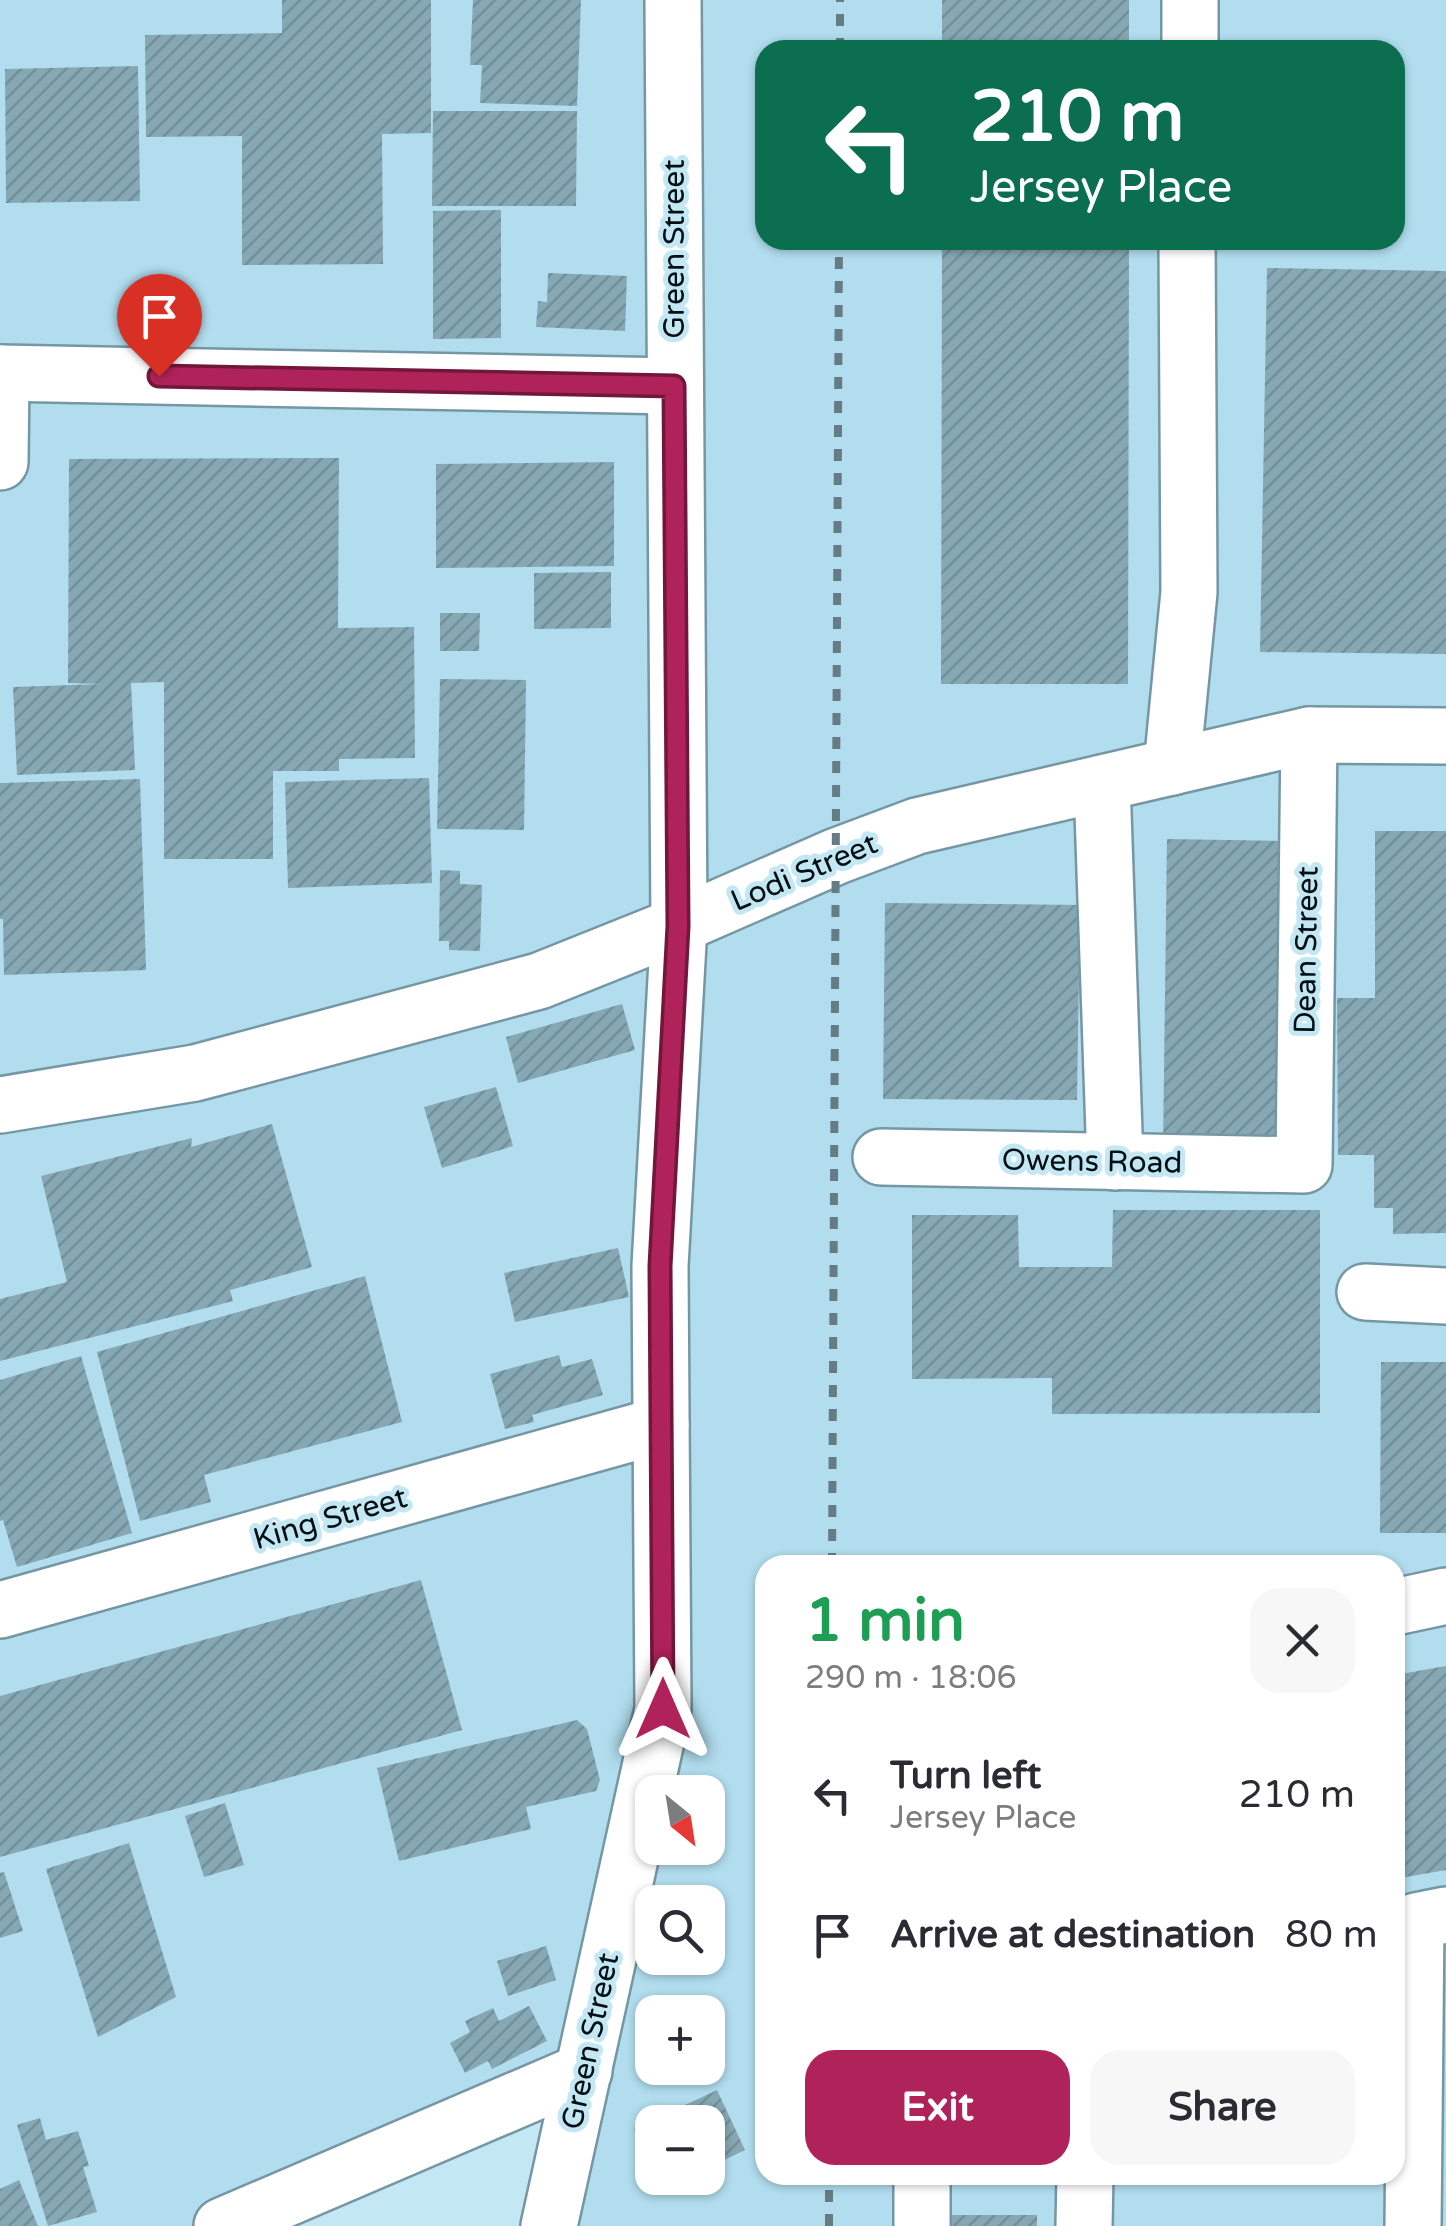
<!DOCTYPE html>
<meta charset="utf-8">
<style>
:root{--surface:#fff;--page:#f7f7f7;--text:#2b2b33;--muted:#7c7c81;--accent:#b0225a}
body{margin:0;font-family:"Varela Round",sans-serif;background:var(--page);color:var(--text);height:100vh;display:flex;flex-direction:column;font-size:38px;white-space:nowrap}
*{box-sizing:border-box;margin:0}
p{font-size:32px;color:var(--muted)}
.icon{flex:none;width:55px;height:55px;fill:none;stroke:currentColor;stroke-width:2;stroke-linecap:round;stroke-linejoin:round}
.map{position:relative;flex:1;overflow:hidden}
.sheet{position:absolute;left:755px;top:1555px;width:650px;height:630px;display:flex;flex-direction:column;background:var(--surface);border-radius:30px;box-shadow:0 2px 8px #0004}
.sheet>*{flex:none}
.guide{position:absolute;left:755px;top:40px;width:650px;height:210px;border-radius:30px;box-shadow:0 2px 8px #0004;background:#0b6e4f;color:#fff;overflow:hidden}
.needle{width:65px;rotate:150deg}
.fabs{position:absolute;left:635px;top:1775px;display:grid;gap:20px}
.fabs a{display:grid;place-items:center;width:90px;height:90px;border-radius:20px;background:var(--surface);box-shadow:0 2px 8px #0004;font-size:50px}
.pin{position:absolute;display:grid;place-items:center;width:85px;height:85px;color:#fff;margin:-102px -42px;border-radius:50% 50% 50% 0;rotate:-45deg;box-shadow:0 0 10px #0007}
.pin .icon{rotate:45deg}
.me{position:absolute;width:110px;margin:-55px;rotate:0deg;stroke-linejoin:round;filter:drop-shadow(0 0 8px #0008)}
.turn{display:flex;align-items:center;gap:35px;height:210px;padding:0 50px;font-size:45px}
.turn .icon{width:130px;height:130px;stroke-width:2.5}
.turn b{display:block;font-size:70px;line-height:85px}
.round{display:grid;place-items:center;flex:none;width:105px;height:105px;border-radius:30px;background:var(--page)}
.overview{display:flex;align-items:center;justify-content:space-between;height:170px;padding:0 50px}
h1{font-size:60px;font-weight:800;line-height:75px;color:#1e9e55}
.cta{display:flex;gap:20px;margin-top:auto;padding:20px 50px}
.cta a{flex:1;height:115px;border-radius:30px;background:var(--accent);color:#fff;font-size:40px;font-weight:800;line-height:115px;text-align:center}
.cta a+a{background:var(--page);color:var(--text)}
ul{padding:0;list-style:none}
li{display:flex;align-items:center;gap:30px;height:140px;padding:0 50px}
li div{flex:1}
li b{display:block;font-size:38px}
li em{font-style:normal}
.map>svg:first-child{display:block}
.built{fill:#b1ddee;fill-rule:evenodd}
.building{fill:url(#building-hatch)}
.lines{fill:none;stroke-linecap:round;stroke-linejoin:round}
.minor-casing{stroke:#7597a3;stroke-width:60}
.minor{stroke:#fff;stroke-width:55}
.rail{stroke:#657c85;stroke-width:8;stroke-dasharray:12 12;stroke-linecap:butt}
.route-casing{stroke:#72163a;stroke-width:25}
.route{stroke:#b0225a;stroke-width:18}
.labels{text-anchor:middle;stroke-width:10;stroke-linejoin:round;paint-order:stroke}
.street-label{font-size:30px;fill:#040f13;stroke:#c4e7f4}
</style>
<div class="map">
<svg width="1446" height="2226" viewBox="0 0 1446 2226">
<defs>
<pattern id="building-hatch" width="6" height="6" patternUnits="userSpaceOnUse" patternTransform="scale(2.5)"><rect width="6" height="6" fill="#86a8b4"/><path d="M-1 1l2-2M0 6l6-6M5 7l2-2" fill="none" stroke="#728f9a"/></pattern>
</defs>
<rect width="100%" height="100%" fill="#c4e7f4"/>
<path class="built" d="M0,0H1446V2226H543L572,2087L228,2226H0ZM765,50H1395V240H765ZM765,1565H1395V2175H765ZM652,1792H708V1848H652ZM652,1902H708V1958H652ZM652,2012H708V2068H652ZM652,2122H708V2178H652Z"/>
<g class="building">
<path d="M282,0H431V133L382,134L383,264L242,265V136L146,137L145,35L282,33Z"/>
<path d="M473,0H581L577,106L480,103L482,65H470Z"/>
<rect x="942" y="0" width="187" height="50"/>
<path d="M138,66L140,201L6,203L5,69Z"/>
<path d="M433,111H577L576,206H432Z"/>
<path d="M501,210V338L433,339V211Z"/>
<path d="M942,240H1129L1128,684H941Z"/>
<path d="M1267,268L1446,271V654L1260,652Z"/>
<path d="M548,273L627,276L625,331L536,327L538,301L547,302Z"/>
<path d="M339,458L338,628L414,627L415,758L339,759V771H273V859H164V682L131,683L135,770L17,775L13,687L103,684L68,683L69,459Z"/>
<path d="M614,462V566L436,568V464Z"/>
<path d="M611,572V628L534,629V573Z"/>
<path d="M440,613H480L479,651H440Z"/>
<path d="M440,679L526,680L524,830L437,829Z"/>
<path d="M429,778L432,883L288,888L285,782Z"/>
<path d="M140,779L146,970L4,975L3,919H0V783Z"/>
<path d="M1375,831H1446V1233L1393,1234V1208H1374V1155H1338L1337,998H1375Z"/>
<path d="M1167,839L1283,841L1278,1151L1163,1150Z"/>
<path d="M440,870L460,871V884L482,885L480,951L449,950V941H439Z"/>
<path d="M885,903L1080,905L1077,1100L883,1099Z"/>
<path d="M622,1004L635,1050L518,1083L506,1037Z"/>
<path d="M496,1087L513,1146L442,1168L424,1107Z"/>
<path d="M272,1124L312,1267L230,1290L233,1301L0,1361V1299L67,1282L41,1176L192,1138L191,1147Z"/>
<path d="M1113,1210H1320V1413L1052,1414V1378L912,1379V1215H1018L1019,1267H1112Z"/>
<path d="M618,1248L629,1297L515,1322L504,1273Z"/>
<path d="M365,1276L402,1422L204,1475L211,1502L140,1521L97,1352Z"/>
<path d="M559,1355L562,1367L592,1359L603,1395L532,1415L534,1422L505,1429L490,1374Z"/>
<path d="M81,1356L132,1533L17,1567L3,1520L0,1521V1380Z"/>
<path d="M1381,1362H1446V1533H1380Z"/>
<path d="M421,1580L462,1730L0,1857V1696Z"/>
<path d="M1446,1666V1870L1395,1879V1675Z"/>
<path d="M577,1720L587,1729L600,1780L596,1791L526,1807L531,1829L399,1861L377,1768Z"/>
<path d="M225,1803L244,1865L204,1877L185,1816Z"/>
<path d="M129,1843L176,1997L98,2037L46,1869Z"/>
<path d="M4,1872L23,1931L0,1938V1873Z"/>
<path d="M546,1946L556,1980L508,1996L497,1961Z"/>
<path d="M529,2006L547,2041L492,2069L488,2061L465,2073L450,2043L470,2032L465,2021L493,2008L499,2021Z"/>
<path d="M717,2090L745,2150L708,2168V2122H652V2168L634,2129Z"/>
<path d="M40,2118L46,2140L78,2131L89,2166L83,2167L97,2212L48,2226L17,2125Z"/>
<path d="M19,2180L38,2226H0V2189Z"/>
<rect x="934" y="2215" width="103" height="11"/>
</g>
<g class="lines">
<defs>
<g id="minor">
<path d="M1190,50V0"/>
<path d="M0,373L674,386"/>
<path d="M0,462L1,373"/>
<path d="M1172,767L1189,592L1187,240"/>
<path d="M1102,783L1115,1162"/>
<path d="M0,1105L195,1073L539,981L679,925L837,856L917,826L1309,735L1446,736"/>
<path d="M881,1157L1304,1165L1309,735"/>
<path d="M1365,1292L1446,1296"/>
<path d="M1395,1607L1446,1596"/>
<path d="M0,1610L661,1425"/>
<path d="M222,2226L584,2071"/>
<path d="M549,2226L663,1709L660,1266L679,925L673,0"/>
<path d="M922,2226V2175"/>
<path d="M1084,2226L1085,2175"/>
<path d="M1413,2226L1416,1921L1446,1915"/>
</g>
</defs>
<use href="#minor" class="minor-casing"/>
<use href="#minor" class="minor"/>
<g class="rail">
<path d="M840,50V0"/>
<path d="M832,1565L839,240"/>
<path d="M829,2226V2175"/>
</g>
</g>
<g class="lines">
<defs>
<path id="route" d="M159,376L674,386L678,926L660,1266L663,1709"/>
</defs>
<use href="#route" class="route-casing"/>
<use href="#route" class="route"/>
</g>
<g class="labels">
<g class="street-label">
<text transform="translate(674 249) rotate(-90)" y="10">Green Street</text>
<text transform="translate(804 872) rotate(-23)" y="10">Lodi Street</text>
<text transform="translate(1306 950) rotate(-89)" y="10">Dean Street</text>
<text transform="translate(1092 1161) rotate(1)" y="10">Owens Road</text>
<text transform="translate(330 1518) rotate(-16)" y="10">King Street</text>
<text transform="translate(590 2041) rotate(-78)" y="10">Green Street</text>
</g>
</g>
</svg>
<div class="fabs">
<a><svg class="needle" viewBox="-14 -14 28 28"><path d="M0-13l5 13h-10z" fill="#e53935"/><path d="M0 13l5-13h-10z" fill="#7c7c81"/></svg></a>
<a><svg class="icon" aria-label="search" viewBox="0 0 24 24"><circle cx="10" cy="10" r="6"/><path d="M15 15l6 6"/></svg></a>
<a>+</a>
<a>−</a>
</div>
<div class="pin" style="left:159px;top:376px;background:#d93025"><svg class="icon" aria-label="arrive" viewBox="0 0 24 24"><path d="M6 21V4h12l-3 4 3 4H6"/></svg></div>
<svg class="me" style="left:663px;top:1709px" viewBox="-20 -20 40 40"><path d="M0-17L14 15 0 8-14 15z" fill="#b0225a" stroke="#fff" stroke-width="4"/></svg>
<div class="guide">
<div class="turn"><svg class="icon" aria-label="left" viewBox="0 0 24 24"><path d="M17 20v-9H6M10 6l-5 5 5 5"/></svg><div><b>210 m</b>Jersey Place</div></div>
</div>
<section class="sheet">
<div class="overview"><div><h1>1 min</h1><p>290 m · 18:06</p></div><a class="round"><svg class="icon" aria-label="close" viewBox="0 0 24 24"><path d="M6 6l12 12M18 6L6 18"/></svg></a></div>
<ul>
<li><svg class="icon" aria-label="left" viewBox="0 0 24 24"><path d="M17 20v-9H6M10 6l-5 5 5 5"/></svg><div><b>Turn left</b><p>Jersey Place</p></div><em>210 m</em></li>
<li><svg class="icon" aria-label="arrive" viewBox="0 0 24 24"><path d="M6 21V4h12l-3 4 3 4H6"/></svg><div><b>Arrive at destination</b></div><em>80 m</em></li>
</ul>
<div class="cta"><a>Exit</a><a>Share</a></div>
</section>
</div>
